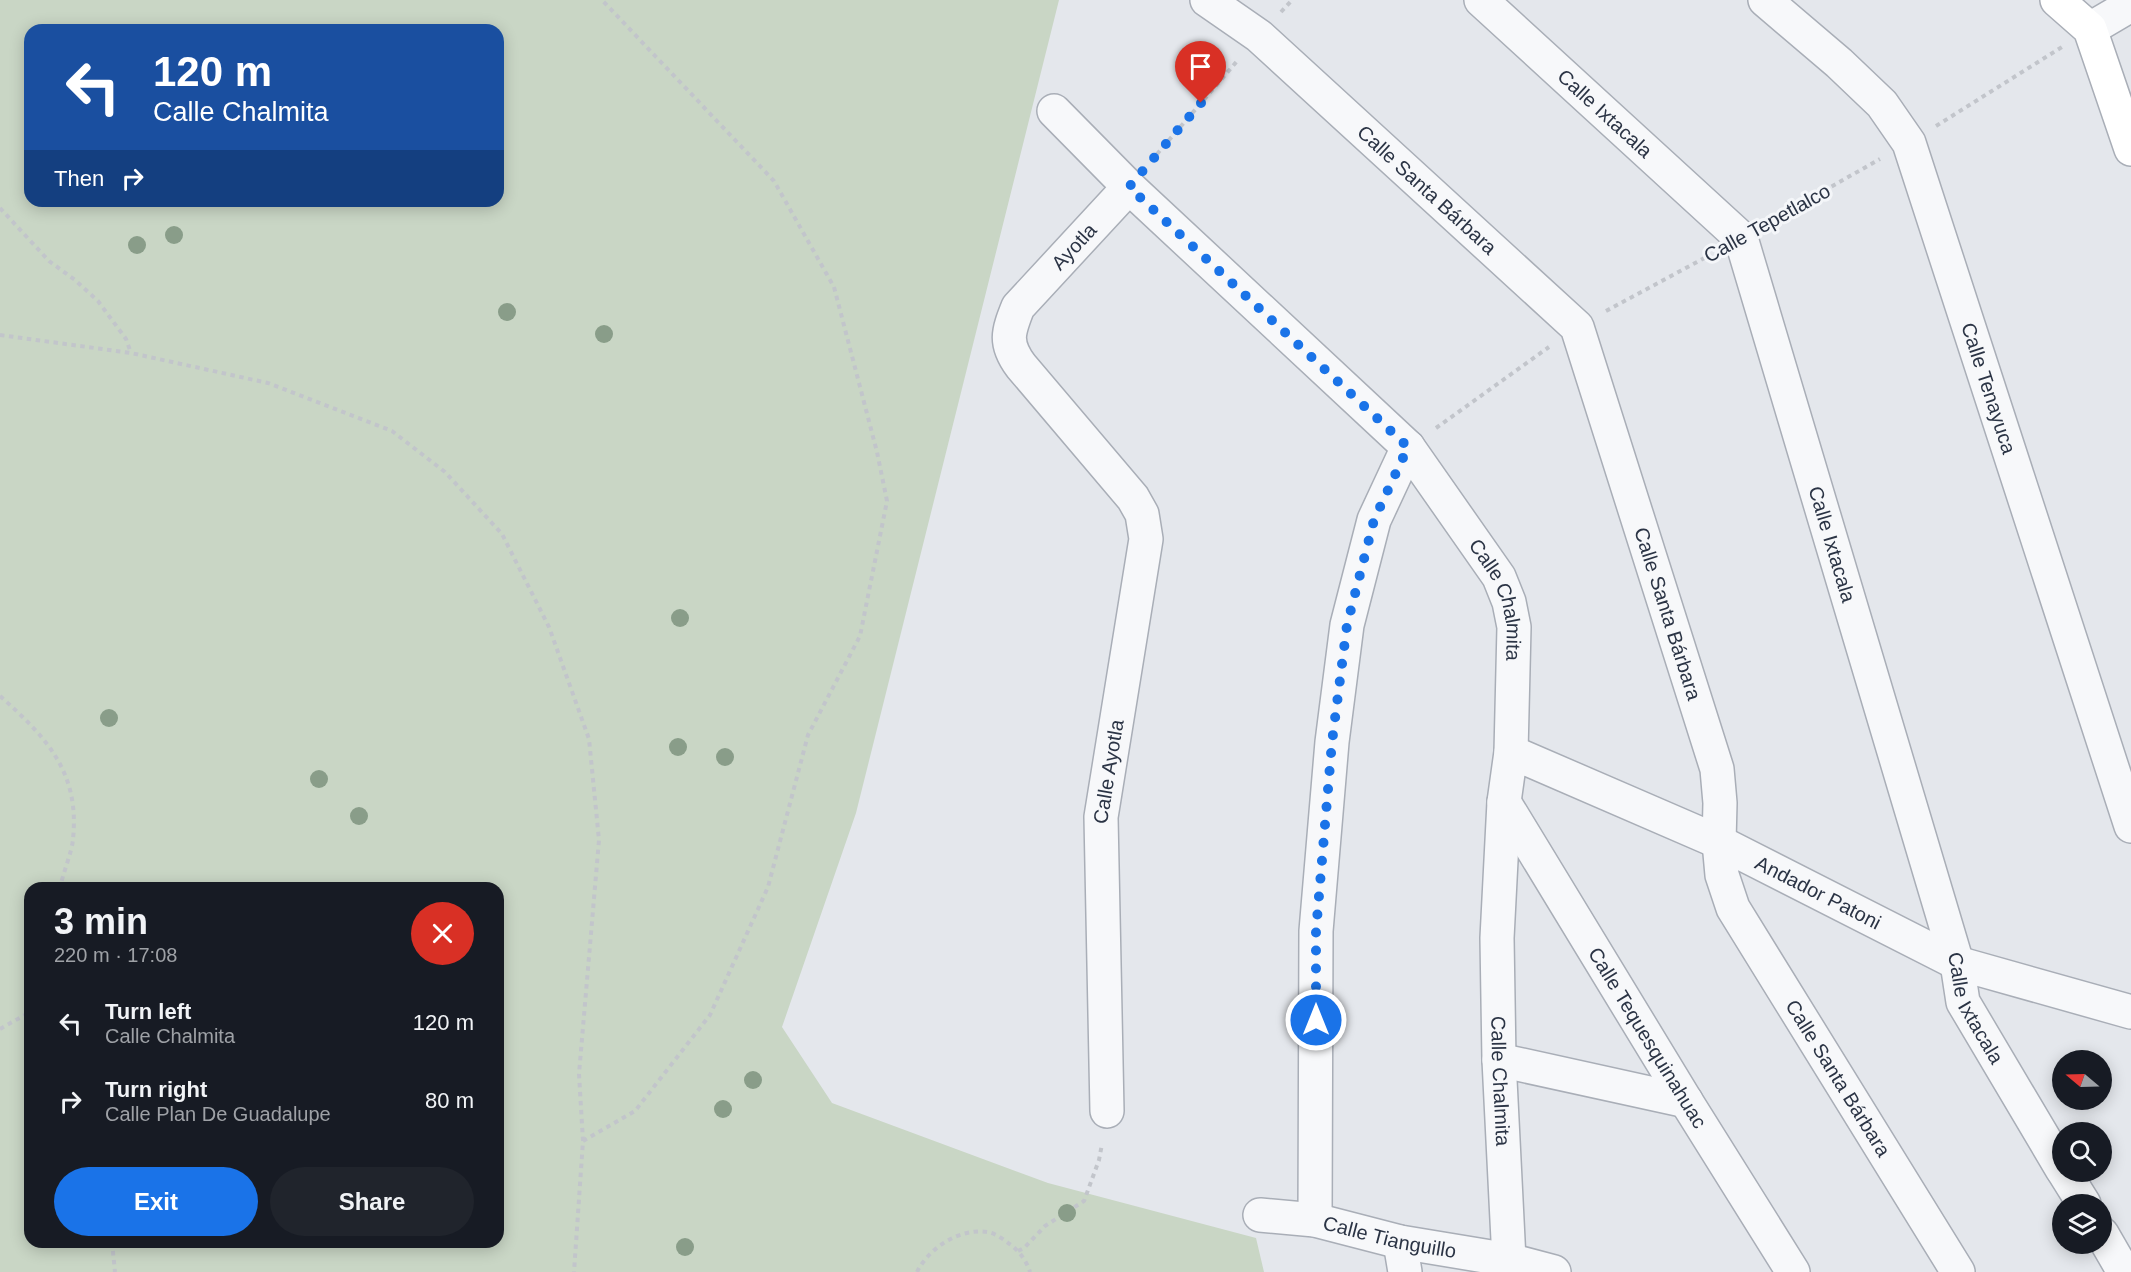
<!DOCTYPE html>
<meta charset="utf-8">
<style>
:root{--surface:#171b24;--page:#20242c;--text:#f1f3f6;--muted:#9ea1a6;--accent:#1a73e8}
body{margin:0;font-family:Helvetica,sans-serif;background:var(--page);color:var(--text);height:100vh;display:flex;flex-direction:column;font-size:22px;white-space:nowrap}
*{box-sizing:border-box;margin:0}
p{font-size:20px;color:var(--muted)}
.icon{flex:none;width:33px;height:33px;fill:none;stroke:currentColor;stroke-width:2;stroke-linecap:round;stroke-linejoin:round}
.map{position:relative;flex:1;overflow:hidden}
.details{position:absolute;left:24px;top:882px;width:480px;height:366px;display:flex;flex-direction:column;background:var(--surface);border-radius:18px;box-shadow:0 3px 15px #0003}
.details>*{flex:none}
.banner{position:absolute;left:24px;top:24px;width:480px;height:183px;border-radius:18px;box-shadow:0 3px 15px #0003;background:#1a4fa0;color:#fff;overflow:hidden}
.needle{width:39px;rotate:289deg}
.controls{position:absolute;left:2052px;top:1050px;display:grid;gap:12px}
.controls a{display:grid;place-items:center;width:60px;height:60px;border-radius:50%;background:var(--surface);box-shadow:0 3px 15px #0003;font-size:30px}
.pin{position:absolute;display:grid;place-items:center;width:51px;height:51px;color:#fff;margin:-62px -26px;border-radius:50% 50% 50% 0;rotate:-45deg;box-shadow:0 0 6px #0007}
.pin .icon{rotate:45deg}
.me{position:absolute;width:66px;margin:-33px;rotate:0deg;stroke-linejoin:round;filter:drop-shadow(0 0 4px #0008)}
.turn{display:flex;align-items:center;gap:21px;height:126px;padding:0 30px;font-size:27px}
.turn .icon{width:78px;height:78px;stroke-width:2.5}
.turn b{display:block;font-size:42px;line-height:51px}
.then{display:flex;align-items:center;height:57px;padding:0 30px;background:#0003;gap:12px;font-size:22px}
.round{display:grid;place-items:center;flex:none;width:63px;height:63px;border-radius:32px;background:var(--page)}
.overview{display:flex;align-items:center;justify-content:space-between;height:102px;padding:0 30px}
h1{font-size:36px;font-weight:600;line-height:45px}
.cta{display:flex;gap:12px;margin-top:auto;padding:12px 30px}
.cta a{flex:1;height:69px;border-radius:36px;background:var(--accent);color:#fff;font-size:24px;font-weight:600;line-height:69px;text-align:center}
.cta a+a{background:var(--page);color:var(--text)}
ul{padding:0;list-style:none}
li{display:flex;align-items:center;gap:18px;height:78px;padding:0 30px}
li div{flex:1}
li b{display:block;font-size:22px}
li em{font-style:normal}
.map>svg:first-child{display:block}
.green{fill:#c9d6c5;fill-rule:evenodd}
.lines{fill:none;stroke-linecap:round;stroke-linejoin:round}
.street-casing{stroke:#a9aeb7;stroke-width:36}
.secondary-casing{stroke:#a9aeb7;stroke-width:36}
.path{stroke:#c2c5cb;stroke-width:4;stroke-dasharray:4.5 4.5;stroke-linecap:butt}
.street{stroke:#f7f8fa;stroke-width:33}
.secondary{stroke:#fff;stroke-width:33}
.tree{fill:#899d89}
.route{stroke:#1a73e8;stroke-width:10;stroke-dasharray:0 18}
.labels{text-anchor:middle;stroke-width:6;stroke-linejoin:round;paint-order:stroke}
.street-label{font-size:20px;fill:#2b3445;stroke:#f4f6f9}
</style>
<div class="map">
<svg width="2131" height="1272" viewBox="0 0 2131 1272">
<rect width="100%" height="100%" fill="#e4e7ec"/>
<path class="green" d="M0,0H1059L856,813L782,1027L832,1103L1048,1183L1256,1238L1264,1272H0ZM30,30H498V201H30ZM30,888H498V1242H30Z"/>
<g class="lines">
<defs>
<g id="street">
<path id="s1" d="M1207,0L1259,36L1577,327L1717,769L1720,803L1719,842L1722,875L1733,908L1958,1272"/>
<path id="s2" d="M1481,0L1741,238L1957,963L1963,1002L2062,1169"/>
<path id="s3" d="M1765,0L1839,63L1882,104L1909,143L2131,826"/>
<path d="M2090,29L2131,5"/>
<path id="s4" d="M1054,111L1129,187L1408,447L1499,577L1509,602L1514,627L1511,752L1504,802L1497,938L1499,1060L1509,1260L1511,1272"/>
<path id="s5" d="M1511,752L1719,842L1957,963L2131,1012"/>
<path id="s6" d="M1504,802L1686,1101L1793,1272"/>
<path d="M1499,1060L1686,1101"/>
<path id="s7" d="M1107,1111L1101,817L1146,539L1142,514L1133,498L1021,366C1004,343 1008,332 1018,307L1129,187"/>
<path d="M2064,1172L2084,1204"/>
<path id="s8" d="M1260,1215L1315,1220L1400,1242L1509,1260L1554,1272"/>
<path d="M1315,1220L1316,931L1332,742L1347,625L1374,520L1408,447"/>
<path d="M2102,1234L2124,1272"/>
<path d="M1400,1242L1405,1272"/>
</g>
<path id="secondary" d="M2057,0L2090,29L2131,149"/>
</defs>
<use href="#street" class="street-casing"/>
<use href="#secondary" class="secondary-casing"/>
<g class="path">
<path d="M1281,12L1292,0"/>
<path d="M1936,126L2062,47"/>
<path d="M1151,161L1238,60"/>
<path d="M0,208L49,261L75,280L98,301L126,339L131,353"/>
<path d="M1769,222L1880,159"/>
<path d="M1606,311L1710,255"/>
<path d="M0,335L131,353L268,383L392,431L445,472L502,534L549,627L589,739L599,840L579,1074L583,1141L574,1272"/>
<path d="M1436,428L1549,347"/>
<path d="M0,696C46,737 80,772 73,839C72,852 63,873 60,888"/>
<path d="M0,1029L30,1012"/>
<path d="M583,1141L635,1111L710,1015L768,887L808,735L860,636L887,501L877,452L834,287L774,181L602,0"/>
<path d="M112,1242L115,1272"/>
<path d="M1018,1251L1024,1248L1045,1226L1084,1201L1099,1160L1102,1144"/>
<path d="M917,1272C929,1248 959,1228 987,1232C996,1233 1004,1240 1011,1245C1020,1252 1027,1262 1030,1272"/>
</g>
<use href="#street" class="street"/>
<use href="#secondary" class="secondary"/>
</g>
<g class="tree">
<circle cx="174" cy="235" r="9"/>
<circle cx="137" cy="245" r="9"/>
<circle cx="507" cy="312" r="9"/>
<circle cx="604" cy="334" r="9"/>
<circle cx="680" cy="618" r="9"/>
<circle cx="109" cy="718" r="9"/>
<circle cx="678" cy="747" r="9"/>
<circle cx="725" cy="757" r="9"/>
<circle cx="319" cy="779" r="9"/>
<circle cx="359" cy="816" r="9"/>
<circle cx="753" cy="1080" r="9"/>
<circle cx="723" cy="1109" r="9"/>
<circle cx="1067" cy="1213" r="9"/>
<circle cx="685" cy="1247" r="9"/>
</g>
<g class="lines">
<path class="route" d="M1201,103L1129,187L1408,447L1374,520L1347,625L1332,742L1316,931V1020"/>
</g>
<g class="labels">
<g class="street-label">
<text dy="7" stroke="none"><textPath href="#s2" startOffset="168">Calle Ixtacala</textPath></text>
<text dy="7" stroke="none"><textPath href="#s1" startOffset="291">Calle Santa Bárbara</textPath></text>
<text transform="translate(1767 223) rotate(-29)" y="7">Calle Tepetlalco</text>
<text dy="7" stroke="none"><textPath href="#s7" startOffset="938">Ayotla</textPath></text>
<text dy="7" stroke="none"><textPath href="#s3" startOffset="462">Calle Tenayuca</textPath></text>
<text dy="7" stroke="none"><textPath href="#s2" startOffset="672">Calle Ixtacala</textPath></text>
<text dy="7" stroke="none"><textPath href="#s4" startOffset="668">Calle Chalmita</textPath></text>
<text dy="7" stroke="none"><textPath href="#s1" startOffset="795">Calle Santa Bárbara</textPath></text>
<text dy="7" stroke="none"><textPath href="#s7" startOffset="340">Calle Ayotla</textPath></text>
<text dy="7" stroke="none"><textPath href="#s5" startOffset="338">Andador Patoni</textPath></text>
<text dy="7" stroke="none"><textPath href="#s2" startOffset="1158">Calle Ixtacala</textPath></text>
<text dy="7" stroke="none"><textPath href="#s6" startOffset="276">Calle Tequesquinahuac</textPath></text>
<text dy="7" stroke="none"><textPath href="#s1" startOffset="1299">Calle Santa Bárbara</textPath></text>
<text dy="7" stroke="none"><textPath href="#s4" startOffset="1154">Calle Chalmita</textPath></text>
<text dy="7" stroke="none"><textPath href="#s8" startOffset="132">Calle Tianguillo</textPath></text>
</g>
</g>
</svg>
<div class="controls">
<a><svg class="needle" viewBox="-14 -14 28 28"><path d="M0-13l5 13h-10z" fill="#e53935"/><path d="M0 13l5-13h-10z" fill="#9ea1a6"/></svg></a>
<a><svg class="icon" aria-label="search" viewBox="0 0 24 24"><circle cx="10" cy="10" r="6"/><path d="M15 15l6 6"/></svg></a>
<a><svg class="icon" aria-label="layers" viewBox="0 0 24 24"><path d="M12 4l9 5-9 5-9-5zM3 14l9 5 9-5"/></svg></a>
</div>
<div class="pin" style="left:1201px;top:103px;background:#d93025"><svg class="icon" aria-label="arrive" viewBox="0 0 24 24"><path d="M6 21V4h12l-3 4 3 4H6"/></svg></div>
<svg class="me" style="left:1316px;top:1020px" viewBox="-20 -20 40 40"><circle r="17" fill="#1a73e8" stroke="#fff" stroke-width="3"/><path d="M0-11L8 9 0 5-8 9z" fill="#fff"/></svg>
<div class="banner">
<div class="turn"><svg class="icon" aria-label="left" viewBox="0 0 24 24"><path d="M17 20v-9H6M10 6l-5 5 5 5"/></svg><div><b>120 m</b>Calle Chalmita</div></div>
<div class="then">Then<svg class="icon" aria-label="right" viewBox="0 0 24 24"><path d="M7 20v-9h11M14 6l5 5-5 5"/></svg></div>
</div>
<section class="details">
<div class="overview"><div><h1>3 min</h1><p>220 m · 17:08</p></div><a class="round" style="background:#d93025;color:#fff"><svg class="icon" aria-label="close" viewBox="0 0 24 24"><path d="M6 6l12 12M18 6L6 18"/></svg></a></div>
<ul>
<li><svg class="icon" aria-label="left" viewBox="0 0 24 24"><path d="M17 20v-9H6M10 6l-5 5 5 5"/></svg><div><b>Turn left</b><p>Calle Chalmita</p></div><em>120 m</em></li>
<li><svg class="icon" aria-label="right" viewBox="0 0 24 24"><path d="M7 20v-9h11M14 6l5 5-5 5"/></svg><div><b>Turn right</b><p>Calle Plan De Guadalupe</p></div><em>80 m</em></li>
</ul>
<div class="cta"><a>Exit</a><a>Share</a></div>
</section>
</div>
